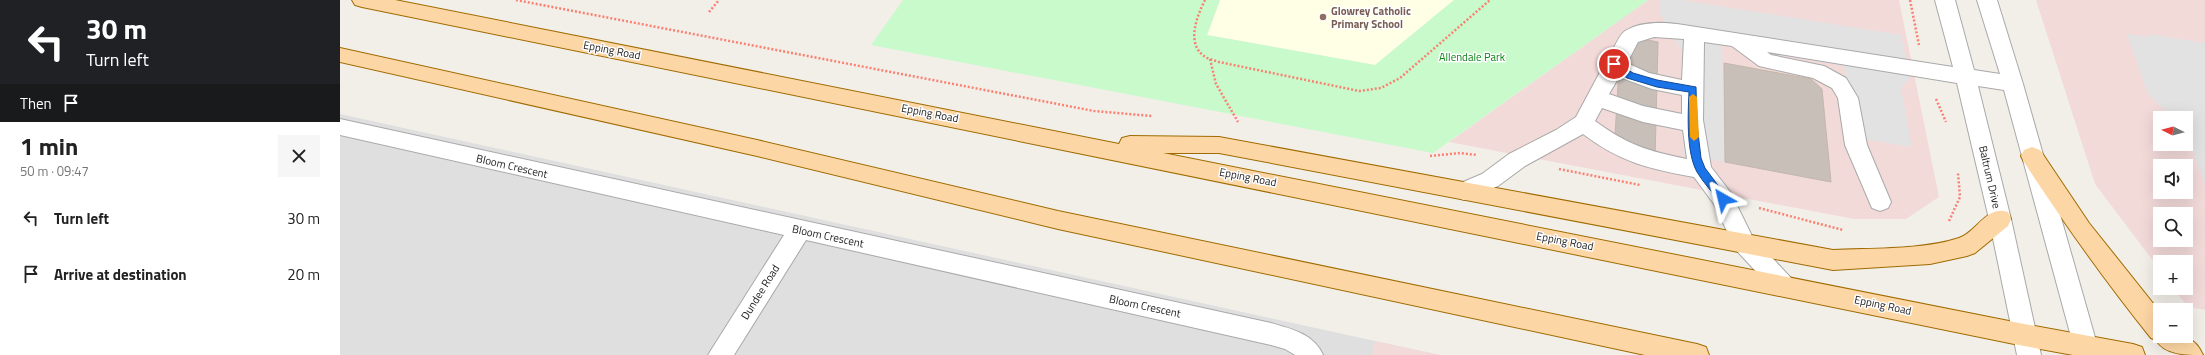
<!DOCTYPE html>
<meta charset="utf-8">
<style>
:root{--surface:#fff;--page:#f6f6f6;--text:#222;--muted:#767676}
body{margin:0;font-family:"Titillium Web",sans-serif;background:var(--page);color:var(--text);height:100vh;display:flex;flex-direction:column;font-size:15px;white-space:nowrap}
*{box-sizing:border-box;margin:0}
p{font-size:13px;color:var(--muted)}
.icon{flex:none;width:22px;height:22px;fill:none;stroke:currentColor;stroke-width:2;stroke-linecap:round;stroke-linejoin:round}
.map{position:relative;flex:1;overflow:hidden}
.drawer{display:flex;flex-direction:column;background:var(--surface);width:340px}
.drawer>*{flex:none}
.top-card{background:#202124;color:#fff;overflow:hidden}
.needle{width:26px;rotate:276deg}
.fabs{position:absolute;left:1813px;top:111px;display:grid;gap:8px}
.fabs a{display:grid;place-items:center;width:40px;height:40px;border-radius:0px;background:var(--surface);box-shadow:0 4px 16px #0002;font-size:20px}
.pin{position:absolute;display:grid;place-items:center;width:34px;height:34px;color:#fff;margin:-17px;border:2px solid #fff;border-radius:50%;box-shadow:0 1px 4px #0007}
.me{position:absolute;width:44px;margin:-22px;rotate:323deg;stroke-linejoin:round;filter:drop-shadow(0 0 3px #0008)}
.turn{display:flex;align-items:center;gap:14px;height:84px;padding:0 20px;font-size:18px}
.turn .icon{width:52px;height:52px;stroke-width:2.5}
.turn b{display:block;font-size:28px;line-height:34px}
.then{display:flex;align-items:center;height:38px;padding:0 20px;background:#0003;gap:8px;font-size:15px}
.round{display:grid;place-items:center;flex:none;width:42px;height:42px;border-radius:0px;background:var(--page)}
.summary{display:flex;align-items:center;justify-content:space-between;height:68px;padding:0 20px}
h1{font-size:24px;font-weight:700;line-height:30px}
ul{padding:0;list-style:none}
li{display:flex;align-items:center;gap:12px;height:56px;padding:0 20px}
li div{flex:1}
li b{display:block;font-size:15px}
li em{font-style:normal}
main{display:flex;flex:1;min-height:0}
.map>svg:first-child{display:block}
.residential{fill:#e0dfdf}
.commercial{fill:#f2dad9;fill-rule:evenodd}
.education{fill:#ffffe5}
.park{fill:#c8facc}
.parking{fill:#e2e2e2}
.building{fill:#c7bfb8;stroke:#c4b6ab}
.lines{fill:none;stroke-linecap:round;stroke-linejoin:round}
.minor-casing{stroke:#a9a9a9;stroke-width:2}
.major-casing{stroke:#a06b00;stroke-width:2}
.path{stroke:#fa8072;stroke-width:2.5;stroke-dasharray:2 2;stroke-linecap:butt}
.minor{fill:#fff;fill-rule:evenodd}
.major{fill:#fcd6a4;fill-rule:evenodd}
.route{fill:#1a73e8;stroke:#114b97}
.slow{fill:#f59e0b}
.education-dot{fill:#8d6e63;stroke:#fff;stroke-width:1.5}
.labels{text-anchor:middle;stroke-width:3;stroke-linejoin:round;paint-order:stroke}
.education-label{font-size:11px;font-weight:bold;fill:#785e54;stroke:#fff;text-anchor:start}
.street-label{font-size:11px;fill:#222;stroke:#fff}
.park-label{font-size:11px;fill:#0c8416;stroke:#fff}
</style>
<main>
<section class="drawer">
<div class="top-card">
<div class="turn"><svg class="icon" aria-label="left" viewBox="0 0 24 24"><path d="M17 20v-9H6M10 6l-5 5 5 5"/></svg><div><b>30 m</b>Turn left</div></div>
<div class="then">Then<svg class="icon" aria-label="arrive" viewBox="0 0 24 24"><path d="M6 21V4h12l-3 4 3 4H6"/></svg></div>
</div>
<div class="summary"><div><h1>1 min</h1><p>50 m · 09:47</p></div><a class="round"><svg class="icon" aria-label="close" viewBox="0 0 24 24"><path d="M6 6l12 12M18 6L6 18"/></svg></a></div>
<ul>
<li><svg class="icon" aria-label="left" viewBox="0 0 24 24"><path d="M17 20v-9H6M10 6l-5 5 5 5"/></svg><div><b>Turn left</b></div><em>30 m</em></li>
<li><svg class="icon" aria-label="arrive" viewBox="0 0 24 24"><path d="M6 21V4h12l-3 4 3 4H6"/></svg><div><b>Arrive at destination</b></div><em>20 m</em></li>
</ul>
</section>
<div class="map">
<svg width="1865" height="355" viewBox="0 0 1865 355">
<rect width="100%" height="100%" fill="#f2efe9"/>
<path class="residential" d="M0,114L1035,341L1100,355H0Z"/>
<g class="commercial">
<path d="M1308,0H1559L1599,197L1566,219H1514L1109,142Z"/>
<path d="M1696,0H1865V310L1848,307L1833,288H1846V262H1820V270L1755,184ZM1820,118H1846V144H1820ZM1820,166H1846V192H1820ZM1820,214H1846V240H1820Z"/>
<path d="M1035,341L1100,355H1032Z"/>
</g>
<path class="education" d="M880,0H1114L1035,65L867,35Z"/>
<path class="park" d="M563,0H880L867,35L1035,65L1114,0H1308L1093,153L531,45Z"/>
<g class="parking">
<path d="M1320,0H1342L1561,35L1570,78L1561,88L1572,147L1511,137L1504,66L1382,45L1385,162L1343,155L1341,49L1319,12Z"/>
<path d="M1787,34L1809,37V34L1865,43V185L1846,134V118H1833L1808,94Z"/>
</g>
<g class="building">
<path d="M1281,35L1318,42L1315,160L1274,152Z"/>
<path d="M1384,63L1471,79L1482,89L1491,182L1385,162Z"/>
</g>
<g class="lines">
<defs>
<g id="minor">
<path d="M1595,0H1615L1634,70L1660,74L1637,0H1657L1683,84L1760,355H1736L1664,90L1638,86L1671,219L1701,355H1677L1649,219L1617,83L1427,52L1431,55L1484,66L1506,78L1518,98L1527,145L1551,202L1548,208L1540,211L1532,208L1505,145L1498,98L1492,88L1473,78L1419,66L1392,46L1364,42L1363,120L1371,167L1391,193L1412,236L1451,278L1455,285L1451,292L1443,295L1435,292L1396,250L1374,204L1354,177C1309,169 1280,162 1243,134L1185,166L1158,186L1124,200L1116,197L1113,191L1116,185L1142,174L1169,154L1216,130L1236,117L1267,59L1269,58C1273,51 1278,36 1285,31C1299,22 1321,22 1337,24L1613,67ZM1314,37L1344,39L1342,80L1309,73L1287,63L1298,42ZM1279,77L1312,89L1342,95V114L1303,106L1269,94ZM1262,108L1303,122L1343,130L1347,159C1307,151 1288,145 1255,121Z"/>
<path d="M0,119L931,323C952,329 974,334 983,355H955L945,349L931,345L466,240L394,355H368L444,235L0,135Z"/>
</g>
<g id="major">
<path d="M12,0H55L779,144L782,138L790,136L879,137L1493,250C1531,248 1583,250 1619,238C1637,232 1646,205 1668,212L1671,219L1668,226L1635,253L1627,256L1590,264L1493,270L879,153H823L1684,324L1793,344L1802,347L1805,355H1733L1684,346L22,7L15,5Z"/>
<path d="M0,48L417,140L718,211L1357,344L1366,347L1369,355H1305L718,229L417,156L0,62Z"/>
<path d="M1692,147L1700,150L1749,223L1820,312V336C1840,336 1854,334 1863,355C1846,355 1825,355 1816,340L1811,338C1765,281 1724,223 1684,162L1681,156L1684,150Z"/>
</g>
</defs>
<use href="#minor" class="minor-casing"/>
<use href="#major" class="major-casing"/>
<g class="path">
<path d="M176,0L754,111L812,116"/>
<path d="M865,0C857,16 846,43 864,56C868,59 874,60 879,62L1019,91L1041,88L1060,78L1150,0"/>
<path d="M1570,0L1579,45"/>
<path d="M369,12L379,0"/>
<path d="M870,59L876,84L898,122"/>
<path d="M1596,99L1606,122"/>
<path d="M1090,156L1120,153L1137,155"/>
<path d="M1219,169L1300,185"/>
<path d="M1419,208L1503,230"/>
<path d="M1609,221L1620,197L1618,173"/>
</g>
<use href="#minor" class="minor"/>
<use href="#major" class="major"/>
</g>
<path class="route" d="M1274,61L1293,73L1317,80L1356,87L1357,124L1361,158L1365,168L1386,196V202H1380C1372,192 1363,182 1357,172C1346,152 1348,114 1349,92L1317,87L1287,78L1271,66L1270,64Z"/>
<path class="slow" d="M1353,94L1357,97L1359,137L1354,141L1350,137L1349,97Z"/>
<circle class="education-dot" cx="983" cy="17" r="4"/>
<g class="labels">
<g class="education-label">
<text x="991" y="15">Glowrey Catholic<tspan x="991" dy="13">Primary School</tspan></text>
</g>
<g class="street-label">
<text transform="translate(272 50) rotate(11)" y="4">Epping Road</text>
<text transform="translate(590 113) rotate(11)" y="4">Epping Road</text>
<text transform="translate(172 166) rotate(13)" y="4">Bloom Crescent</text>
<text transform="translate(908 177) rotate(11)" y="4">Epping Road</text>
<text transform="translate(1650 177) rotate(77)" y="4">Baltrum Drive</text>
<text transform="translate(488 236) rotate(12)" y="4">Bloom Crescent</text>
<text transform="translate(1225 241) rotate(11)" y="4">Epping Road</text>
<text transform="translate(420 292) rotate(-58)" y="4">Dundee Road</text>
<text transform="translate(1543 305) rotate(12)" y="4">Epping Road</text>
<text transform="translate(805 306) rotate(12)" y="4">Bloom Crescent</text>
</g>
<g class="park-label">
<text x="1132" y="61">Allendale Park</text>
</g>
</g>
</svg>
<div class="fabs">
<a><svg class="needle" viewBox="-14 -14 28 28"><path d="M0-13l5 13h-10z" fill="#e53935"/><path d="M0 13l5-13h-10z" fill="#767676"/></svg></a>
<a><svg class="icon" aria-label="sound" viewBox="0 0 24 24"><path d="M4 9h4l5-4v14l-5-4H4zM17 9q2 3 0 6"/></svg></a>
<a><svg class="icon" aria-label="search" viewBox="0 0 24 24"><circle cx="10" cy="10" r="6"/><path d="M15 15l6 6"/></svg></a>
<a>+</a>
<a>−</a>
</div>
<div class="pin" style="left:1274px;top:64px;background:#d93025"><svg class="icon" aria-label="arrive" viewBox="0 0 24 24"><path d="M6 21V4h12l-3 4 3 4H6"/></svg></div>
<svg class="me" style="left:1383px;top:199px" viewBox="-20 -20 40 40"><path d="M0-17L14 15 0 8-14 15z" fill="#1a73e8" stroke="#fff" stroke-width="4"/></svg>
</div>
</main>
